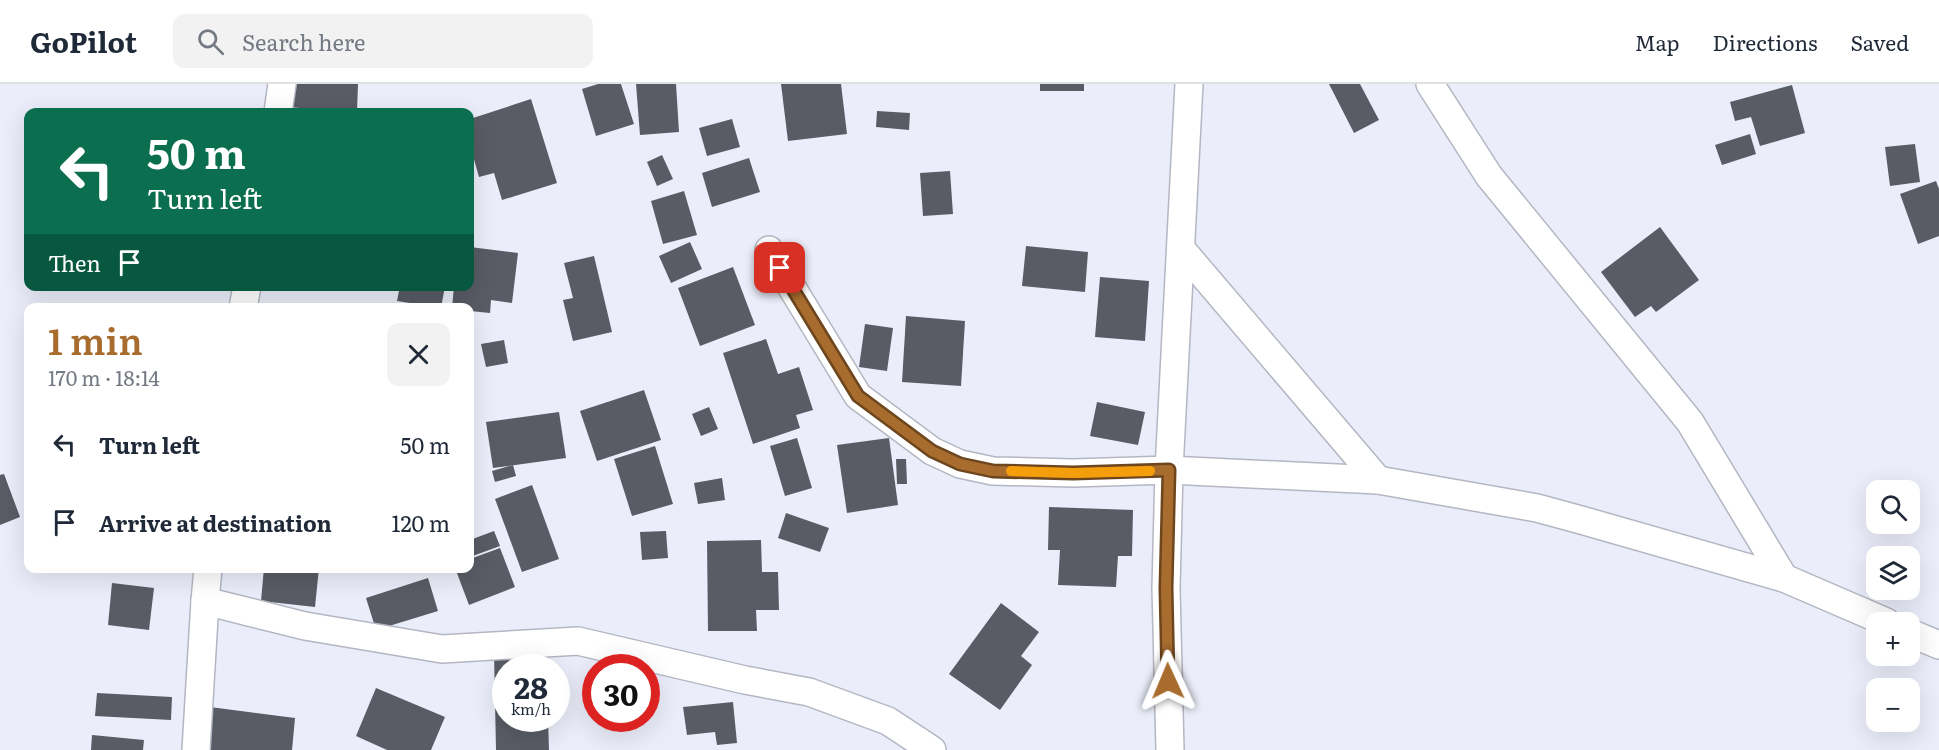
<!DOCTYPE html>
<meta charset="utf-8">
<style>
:root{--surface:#fff;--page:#f2f2f3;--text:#1f2937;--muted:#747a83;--line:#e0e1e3;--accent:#a86c2e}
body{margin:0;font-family:Literata,serif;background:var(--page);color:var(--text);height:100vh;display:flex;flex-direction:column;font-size:22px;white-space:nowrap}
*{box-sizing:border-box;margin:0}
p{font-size:20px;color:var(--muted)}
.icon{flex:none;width:33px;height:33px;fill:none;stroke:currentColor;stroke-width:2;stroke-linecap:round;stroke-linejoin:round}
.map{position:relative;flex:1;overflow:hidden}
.panel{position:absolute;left:24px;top:219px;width:450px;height:270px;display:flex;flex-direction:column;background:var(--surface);border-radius:12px;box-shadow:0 6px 24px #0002}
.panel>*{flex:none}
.guide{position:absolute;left:24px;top:24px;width:450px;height:183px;border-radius:12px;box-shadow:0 6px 24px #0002;background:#0b6e4f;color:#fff;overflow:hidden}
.fabs{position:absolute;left:1866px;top:396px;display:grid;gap:12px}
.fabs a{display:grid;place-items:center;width:54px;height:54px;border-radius:12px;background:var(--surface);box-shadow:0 6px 24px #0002;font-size:30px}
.speed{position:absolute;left:492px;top:570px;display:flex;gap:12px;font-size:30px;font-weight:700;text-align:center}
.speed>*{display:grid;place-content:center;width:78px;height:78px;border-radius:50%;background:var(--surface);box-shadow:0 6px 24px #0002;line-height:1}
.speed small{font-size:15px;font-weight:400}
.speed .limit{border:9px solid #d22;background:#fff;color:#111}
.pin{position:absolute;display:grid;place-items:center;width:51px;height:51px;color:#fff;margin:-26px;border-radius:12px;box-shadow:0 3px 9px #0006}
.me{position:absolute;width:66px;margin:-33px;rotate:359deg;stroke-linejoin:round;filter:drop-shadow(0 0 4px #0008)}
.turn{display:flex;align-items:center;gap:21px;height:126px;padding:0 24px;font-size:27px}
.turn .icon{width:78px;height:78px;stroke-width:2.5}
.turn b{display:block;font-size:42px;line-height:51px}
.then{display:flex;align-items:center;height:57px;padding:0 24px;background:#0003;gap:12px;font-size:22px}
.round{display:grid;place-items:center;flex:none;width:63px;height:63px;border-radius:12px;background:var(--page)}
.headline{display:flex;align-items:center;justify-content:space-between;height:102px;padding:0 24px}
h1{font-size:36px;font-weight:600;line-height:45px;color:var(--accent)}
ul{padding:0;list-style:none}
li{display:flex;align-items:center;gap:18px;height:78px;padding:0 24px}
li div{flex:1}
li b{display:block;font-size:22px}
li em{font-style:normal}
header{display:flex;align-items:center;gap:36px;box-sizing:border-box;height:84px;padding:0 30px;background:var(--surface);border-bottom:2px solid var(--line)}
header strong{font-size:28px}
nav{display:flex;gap:33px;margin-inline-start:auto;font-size:21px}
.search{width:420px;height:54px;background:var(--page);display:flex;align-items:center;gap:15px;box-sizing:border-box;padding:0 21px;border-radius:12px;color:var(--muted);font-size:22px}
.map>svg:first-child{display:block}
.building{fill:#595c65}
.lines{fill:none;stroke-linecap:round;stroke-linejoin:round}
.street-casing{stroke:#b4b7c2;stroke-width:30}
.street{stroke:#fff;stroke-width:27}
.route-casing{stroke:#6d461e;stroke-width:15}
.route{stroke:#a86c2e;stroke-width:10}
.slow{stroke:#f59e0b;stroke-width:10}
</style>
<header>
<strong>GoPilot</strong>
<div class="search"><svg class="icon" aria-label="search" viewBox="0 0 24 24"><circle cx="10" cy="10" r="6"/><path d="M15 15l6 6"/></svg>Search here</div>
<nav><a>Map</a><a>Directions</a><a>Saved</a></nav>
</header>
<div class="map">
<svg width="1939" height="666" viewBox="0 0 1939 666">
<rect width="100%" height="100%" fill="#ebeefa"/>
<g class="building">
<path d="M287,0H358L357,28L286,23Z"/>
<path d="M598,0H621L634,40L596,52L582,5Z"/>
<path d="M636,0H676L679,48L640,51Z"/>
<path d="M781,0H841L847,50L788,57Z"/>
<rect x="1040" y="0" width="44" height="7"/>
<path d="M1329,0H1360L1379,36L1354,49Z"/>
<path d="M1792,1L1805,49L1760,62L1751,33L1735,37L1730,18Z"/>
<path d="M531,15L557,99L502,116L494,89L479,93L470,61V35Z"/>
<path d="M877,27L910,29L909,46L876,43Z"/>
<path d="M732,35L740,63L707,72L699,44Z"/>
<path d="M1750,50L1756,70L1722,81L1715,61Z"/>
<path d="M1915,60L1920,98L1890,102L1885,63Z"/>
<path d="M662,71L673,95L657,102L647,78Z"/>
<path d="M749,74L760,108L712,123L702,89Z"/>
<path d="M950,87L953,130L923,132L920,89Z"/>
<path d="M1936,97L1939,105V152L1918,160L1900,110Z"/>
<path d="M684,107L697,151L663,160L651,117Z"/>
<path d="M1660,143L1699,196L1656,228L1651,222L1635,233L1601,188Z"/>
<path d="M690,158L702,185L671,199L659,172Z"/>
<path d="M1026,162L1088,168L1085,208L1022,202Z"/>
<path d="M470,163L518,169L512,219L491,216L490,229L470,227V224H452L454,202H470Z"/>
<path d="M594,172L612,248L573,257L563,216L573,214L564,179Z"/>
<path d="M733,183L755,241L700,262L678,204Z"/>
<path d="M1100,193L1149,197L1145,257L1095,253Z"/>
<path d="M400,202H445L441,224L397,217Z"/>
<path d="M906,232L965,237L961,302L902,298Z"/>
<path d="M865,240L893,244L887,287L859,283Z"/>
<path d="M766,255L778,290L799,283L813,326L796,331L800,344L753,360L723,269Z"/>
<path d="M504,256L508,279L486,283L481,260Z"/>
<path d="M644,306L661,356L597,377L580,327Z"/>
<path d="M1097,318L1145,328L1138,361L1090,352Z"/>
<path d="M709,323L718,345L701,352L692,330Z"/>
<path d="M559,328L566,374L493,384L486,338Z"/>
<path d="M797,354L812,404L785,412L770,362Z"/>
<path d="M889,354L898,421L847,429L837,361Z"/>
<path d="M655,362L673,420L632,432L614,375Z"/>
<path d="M896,375H906L907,400H897Z"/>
<path d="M513,381L516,392L495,398L492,387Z"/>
<path d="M4,390L20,433L0,441V391Z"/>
<path d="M722,394L725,416L698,420L694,399Z"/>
<path d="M532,401L559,475L522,488L495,415Z"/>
<path d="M1049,423L1133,426L1132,472H1118L1116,503L1058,501L1060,466H1048Z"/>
<path d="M786,429L829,444L820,468L778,454Z"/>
<path d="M494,447L500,462L470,473V456Z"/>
<path d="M666,447L668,474L642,476L640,448Z"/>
<path d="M761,456L762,488H778L779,526H756L757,547H708L707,457Z"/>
<path d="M500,464L515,503L469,521L455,484H470V475Z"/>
<path d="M264,484H319L315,523L261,517Z"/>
<path d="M428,494L438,527L376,546L366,514Z"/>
<path d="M112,499L154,504L149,546L108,541Z"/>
<path d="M1001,519L1039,548L1021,572L1032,581L1000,626L949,590Z"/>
<path d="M494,569H547L548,584H506V634H548L549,666H496Z"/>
<path d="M376,604L445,633L431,666H387L356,652Z"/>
<path d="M97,609L172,613L171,636L95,632Z"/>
<path d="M733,618L737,659L717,661L715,648L687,651L683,623Z"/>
<path d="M210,623L295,634L292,666H205Z"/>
<path d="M92,651L144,656L143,666H91Z"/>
</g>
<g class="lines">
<defs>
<g id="street">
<path d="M1430,0L1489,92L1690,338L1784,494"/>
<path d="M278,28L282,0"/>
<path d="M769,166L858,312L932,367L960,380L993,387L1073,389L1169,386L1378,396L1537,424L1581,436L1784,494L1886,538"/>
<path d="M1182,166L1378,396"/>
<path d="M243,224L247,202"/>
<path d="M205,517L305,542L442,565L578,557L745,596L809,608L888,637L932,666"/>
<path d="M1910,549L1939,561"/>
<path d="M196,666L205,517L208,484"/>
<path d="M1170,666L1166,504L1169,386L1189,0"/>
</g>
</defs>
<use href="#street" class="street-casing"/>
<use href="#street" class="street"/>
</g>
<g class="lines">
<defs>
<path id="route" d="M780,184L858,312L932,367L960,380L993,387L1073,389L1169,386L1166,504L1168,597"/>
</defs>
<use href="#route" class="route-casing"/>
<use href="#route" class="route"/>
<path class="slow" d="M1011,387L1073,389L1150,387"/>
</g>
</svg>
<div class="fabs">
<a><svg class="icon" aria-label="search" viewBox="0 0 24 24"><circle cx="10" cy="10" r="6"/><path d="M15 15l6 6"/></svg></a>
<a><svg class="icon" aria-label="layers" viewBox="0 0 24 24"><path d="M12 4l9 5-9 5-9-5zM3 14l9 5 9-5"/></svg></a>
<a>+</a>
<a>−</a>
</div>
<div class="speed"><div>28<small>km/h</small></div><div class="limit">30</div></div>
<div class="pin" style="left:780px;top:184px;background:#d93025"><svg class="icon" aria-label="arrive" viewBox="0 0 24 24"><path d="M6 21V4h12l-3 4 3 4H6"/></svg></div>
<svg class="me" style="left:1168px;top:597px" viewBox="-20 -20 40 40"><path d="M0-17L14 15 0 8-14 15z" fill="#a86c2e" stroke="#fff" stroke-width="4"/></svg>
<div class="guide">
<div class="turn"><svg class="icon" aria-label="left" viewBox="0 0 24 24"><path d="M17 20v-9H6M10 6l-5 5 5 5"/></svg><div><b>50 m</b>Turn left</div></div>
<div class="then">Then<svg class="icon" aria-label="arrive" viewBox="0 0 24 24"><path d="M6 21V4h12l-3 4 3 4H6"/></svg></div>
</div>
<section class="panel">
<div class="headline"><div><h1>1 min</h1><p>170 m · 18:14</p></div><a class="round"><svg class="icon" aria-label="close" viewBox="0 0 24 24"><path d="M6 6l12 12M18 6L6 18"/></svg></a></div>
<ul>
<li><svg class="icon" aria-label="left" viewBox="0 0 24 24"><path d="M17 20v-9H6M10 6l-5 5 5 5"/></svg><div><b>Turn left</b></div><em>50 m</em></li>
<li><svg class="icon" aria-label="arrive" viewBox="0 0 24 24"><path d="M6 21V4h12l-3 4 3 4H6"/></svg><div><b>Arrive at destination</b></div><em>120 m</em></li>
</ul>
</section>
</div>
